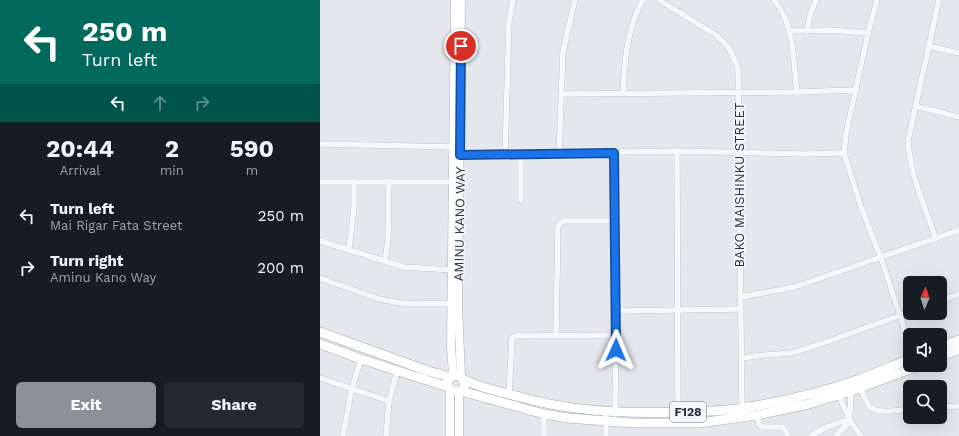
<!DOCTYPE html>
<style>
:root{--surface:#171b24;--page:#242831;--text:#f1f3f6;--muted:#9ea1a6;--accent:#8c9099}
body{margin:0;font-family:"Work Sans",sans-serif;background:var(--page);color:var(--text);height:100vh;display:flex;flex-direction:column;font-size:15px;white-space:nowrap}
*{box-sizing:border-box;margin:0}
p{font-size:13px;color:var(--muted)}
.icon{flex:none;width:22px;height:22px;fill:none;stroke:currentColor;stroke-width:2;stroke-linecap:round;stroke-linejoin:round}
.map{position:relative;flex:1;overflow:hidden}
.details{display:flex;flex-direction:column;background:var(--surface);width:320px}
.details>*{flex:none}
.hud{background:#00695c;color:#fff;overflow:hidden}
.needle{width:26px;rotate:3deg}
.fabs{position:absolute;left:583px;top:276px;display:grid;gap:8px}
.fabs a{display:grid;place-items:center;width:44px;height:44px;border-radius:6px;background:var(--surface);box-shadow:0 4px 16px #0002;font-size:20px}
.pin{position:absolute;display:grid;place-items:center;width:34px;height:34px;color:#fff;margin:-17px;border:2px solid #fff;border-radius:50%;box-shadow:0 1px 4px #0007}
.me{position:absolute;width:44px;margin:-22px;rotate:1deg;stroke-linejoin:round;filter:drop-shadow(0 0 3px #0008)}
.turn{display:flex;align-items:center;gap:14px;height:84px;padding:0 16px;font-size:18px}
.turn .icon{width:52px;height:52px;stroke-width:2.5}
.turn b{display:block;font-size:28px;line-height:34px}
.lanes{display:flex;align-items:center;height:38px;padding:0 16px;background:#0003;justify-content:center;gap:20px;direction:ltr}
.lanes .off{opacity:.35}
.eta{display:flex;justify-content:space-evenly;align-items:center;height:68px;text-align:center}
.eta b{font-size:24px;font-weight:700;line-height:28px}
.cta{display:flex;gap:8px;margin-top:auto;padding:8px 16px}
.cta a{flex:1;height:46px;border-radius:6px;background:var(--accent);color:#fff;font-size:16px;font-weight:700;line-height:46px;text-align:center}
.cta a+a{background:var(--page);color:var(--text)}
ul{padding:0;list-style:none}
li{display:flex;align-items:center;gap:12px;height:52px;padding:0 16px}
li div{flex:1}
li b{display:block;font-size:15px}
li em{font-style:normal}
main{display:flex;flex:1;min-height:0}
.map>svg:first-child{display:block}
.lines{fill:none;stroke-linecap:round;stroke-linejoin:round}
.minor-casing{stroke:#adb1ba;stroke-width:6}
.secondary-casing{stroke:#adb1ba;stroke-width:9}
.primary-casing{stroke:#a3aab7;stroke-width:10}
.minor{stroke:#f7f8fa;stroke-width:5.5}
.secondary{stroke:#fff;stroke-width:8}
.primary{stroke:#fff;stroke-width:9}
.route-casing{stroke:#114b97;stroke-width:10}
.route{stroke:#1a73e8;stroke-width:7}
.labels{text-anchor:middle;stroke-width:3.5;stroke-linejoin:round;paint-order:stroke}
.shield{fill:#f4f6f9;stroke:#686e7a;stroke-width:1}
.shield-label{font-size:12px;font-weight:bold;fill:#2c3344}
.street-label{font-size:13px;fill:#2c3344;stroke:#f4f6f9}
</style>
<main>
<section class="details">
<div class="hud">
<div class="turn"><svg class="icon" aria-label="left" viewBox="0 0 24 24"><path d="M17 20v-9H6M10 6l-5 5 5 5"/></svg><div><b>250 m</b>Turn left</div></div>
<div class="lanes"><svg class="icon" aria-label="left" viewBox="0 0 24 24"><path d="M17 20v-9H6M10 6l-5 5 5 5"/></svg><svg class="icon off" aria-label="ahead" viewBox="0 0 24 24"><path d="M12 20V5M6 11l6-6 6 6"/></svg><svg class="icon off" aria-label="right" viewBox="0 0 24 24"><path d="M7 20v-9h11M14 6l5 5-5 5"/></svg></div>
</div>
<div class="eta">
<div><b>20:44</b><p>Arrival</p></div>
<div><b>2</b><p>min</p></div>
<div><b>590</b><p>m</p></div>
</div>
<ul>
<li><svg class="icon" aria-label="left" viewBox="0 0 24 24"><path d="M17 20v-9H6M10 6l-5 5 5 5"/></svg><div><b>Turn left</b><p>Mai Rigar Fata Street</p></div><em>250 m</em></li>
<li><svg class="icon" aria-label="right" viewBox="0 0 24 24"><path d="M7 20v-9h11M14 6l5 5-5 5"/></svg><div><b>Turn right</b><p>Aminu Kano Way</p></div><em>200 m</em></li>
</ul>
<div class="cta"><a>Exit</a><a>Share</a></div>
</section>
<div class="map">
<svg width="639" height="436" viewBox="0 0 639 436">
<rect width="100%" height="100%" fill="#e4e7ec"/>
<g class="lines">
<defs>
<g id="minor">
<path d="M339,0L396,35L409,48L418,68L422,409"/>
<path d="M454,0C475,24 473,62 477,92"/>
<path d="M557,0L548,33L526,134L524,153L541,207L561,258L590,346"/>
<path d="M469,31L510,30L548,33"/>
<path d="M487,31L490,15L496,0"/>
<path d="M608,46L639,53"/>
<path d="M303,93C305,60 306,30 323,0"/>
<path d="M241,94L477,92L536,90"/>
<path d="M595,106L639,117"/>
<path d="M0,144L134,147"/>
<path d="M357,151L358,412"/>
<path d="M295,153L296,311L295,414"/>
<path d="M239,154L243,51L255,0"/>
<path d="M140,155L357,151L482,154L524,153"/>
<path d="M185,155L189,21L193,0"/>
<path d="M201,155V200"/>
<path d="M0,182H133"/>
<path d="M616,239C605,207 590,175 588,141L619,0"/>
<path d="M0,241L84,267L133,270"/>
<path d="M29,250L34,208V182"/>
<path d="M65,262L68,239L69,181"/>
<path d="M0,278L59,299L81,303L132,304"/>
<path d="M420,297L475,287L639,230"/>
<path d="M620,301L639,294"/>
<path d="M296,311L420,309"/>
<path d="M236,335L238,227L240,223L244,221H294"/>
<path d="M421,358L445,355L472,353L506,342L590,312"/>
<path d="M0,378L69,401"/>
<path d="M540,388L549,406C558,415 578,410 590,409"/>
<path d="M189,394L192,338L195,336L296,335"/>
<path d="M519,395L529,419L541,436"/>
<path d="M620,407L639,406"/>
<path d="M437,415L439,424L441,427H462L466,431L468,436"/>
<path d="M529,418L530,414L531,391"/>
<path d="M23,436L32,388L41,359"/>
<path d="M66,436L69,401L77,371"/>
<path d="M224,436V414"/>
<path d="M286,436V412"/>
<path d="M491,436L507,427L529,419"/>
<path d="M516,436L530,421"/>
</g>
<g id="secondary">
<path d="M141,0L138,305L141,377"/>
<path d="M133,375L131,346L135,0"/>
<path d="M130,389V436"/>
<path d="M139,436V392"/>
</g>
<g id="primary">
<path d="M0,332L108,371L130,377"/>
<path d="M0,344L41,359L128,387"/>
<path d="M620,347L639,340"/>
<path d="M620,357L639,349"/>
<path d="M143,379C162,389 183,392 204,398C255,412 307,414 359,412C380,411 402,412 423,408C461,402 500,393 537,380C555,374 572,366 590,359"/>
<path d="M141,391L145,386L143,379L138,375L131,376L127,383L129,388L132,391H141L224,414L248,418L312,423H379L437,415L489,404L531,391L601,365"/>
</g>
</defs>
<use href="#minor" class="minor-casing"/>
<use href="#secondary" class="secondary-casing"/>
<use href="#primary" class="primary-casing"/>
<use href="#minor" class="minor"/>
<use href="#secondary" class="secondary"/>
<use href="#primary" class="primary"/>
</g>
<g class="lines">
<defs>
<path id="route" d="M141,46L140,155L294,153L296,350"/>
</defs>
<use href="#route" class="route-casing"/>
<use href="#route" class="route"/>
</g>
<g class="labels">
<rect class="shield" x="350" y="402" width="36" height="20" rx="3"/>
<g class="shield-label">
<text x="368" y="416">F128</text>
</g>
<g class="street-label">
<text transform="translate(419 185) rotate(-90)" y="5">BAKO MAISHINKU STREET</text>
<text transform="translate(139 224) rotate(-89)" y="5">AMINU KANO WAY</text>
</g>
</g>
</svg>
<div class="fabs">
<a><svg class="needle" viewBox="-14 -14 28 28"><path d="M0-13l5 13h-10z" fill="#e53935"/><path d="M0 13l5-13h-10z" fill="#9ea1a6"/></svg></a>
<a><svg class="icon" aria-label="sound" viewBox="0 0 24 24"><path d="M4 9h4l5-4v14l-5-4H4zM17 9q2 3 0 6"/></svg></a>
<a><svg class="icon" aria-label="search" viewBox="0 0 24 24"><circle cx="10" cy="10" r="6"/><path d="M15 15l6 6"/></svg></a>
</div>
<div class="pin" style="left:141px;top:46px;background:#d93025"><svg class="icon" aria-label="arrive" viewBox="0 0 24 24"><path d="M6 21V4h12l-3 4 3 4H6"/></svg></div>
<svg class="me" style="left:296px;top:350px" viewBox="-20 -20 40 40"><path d="M0-17L14 15 0 8-14 15z" fill="#1a73e8" stroke="#fff" stroke-width="4"/></svg>
</div>
</main>
